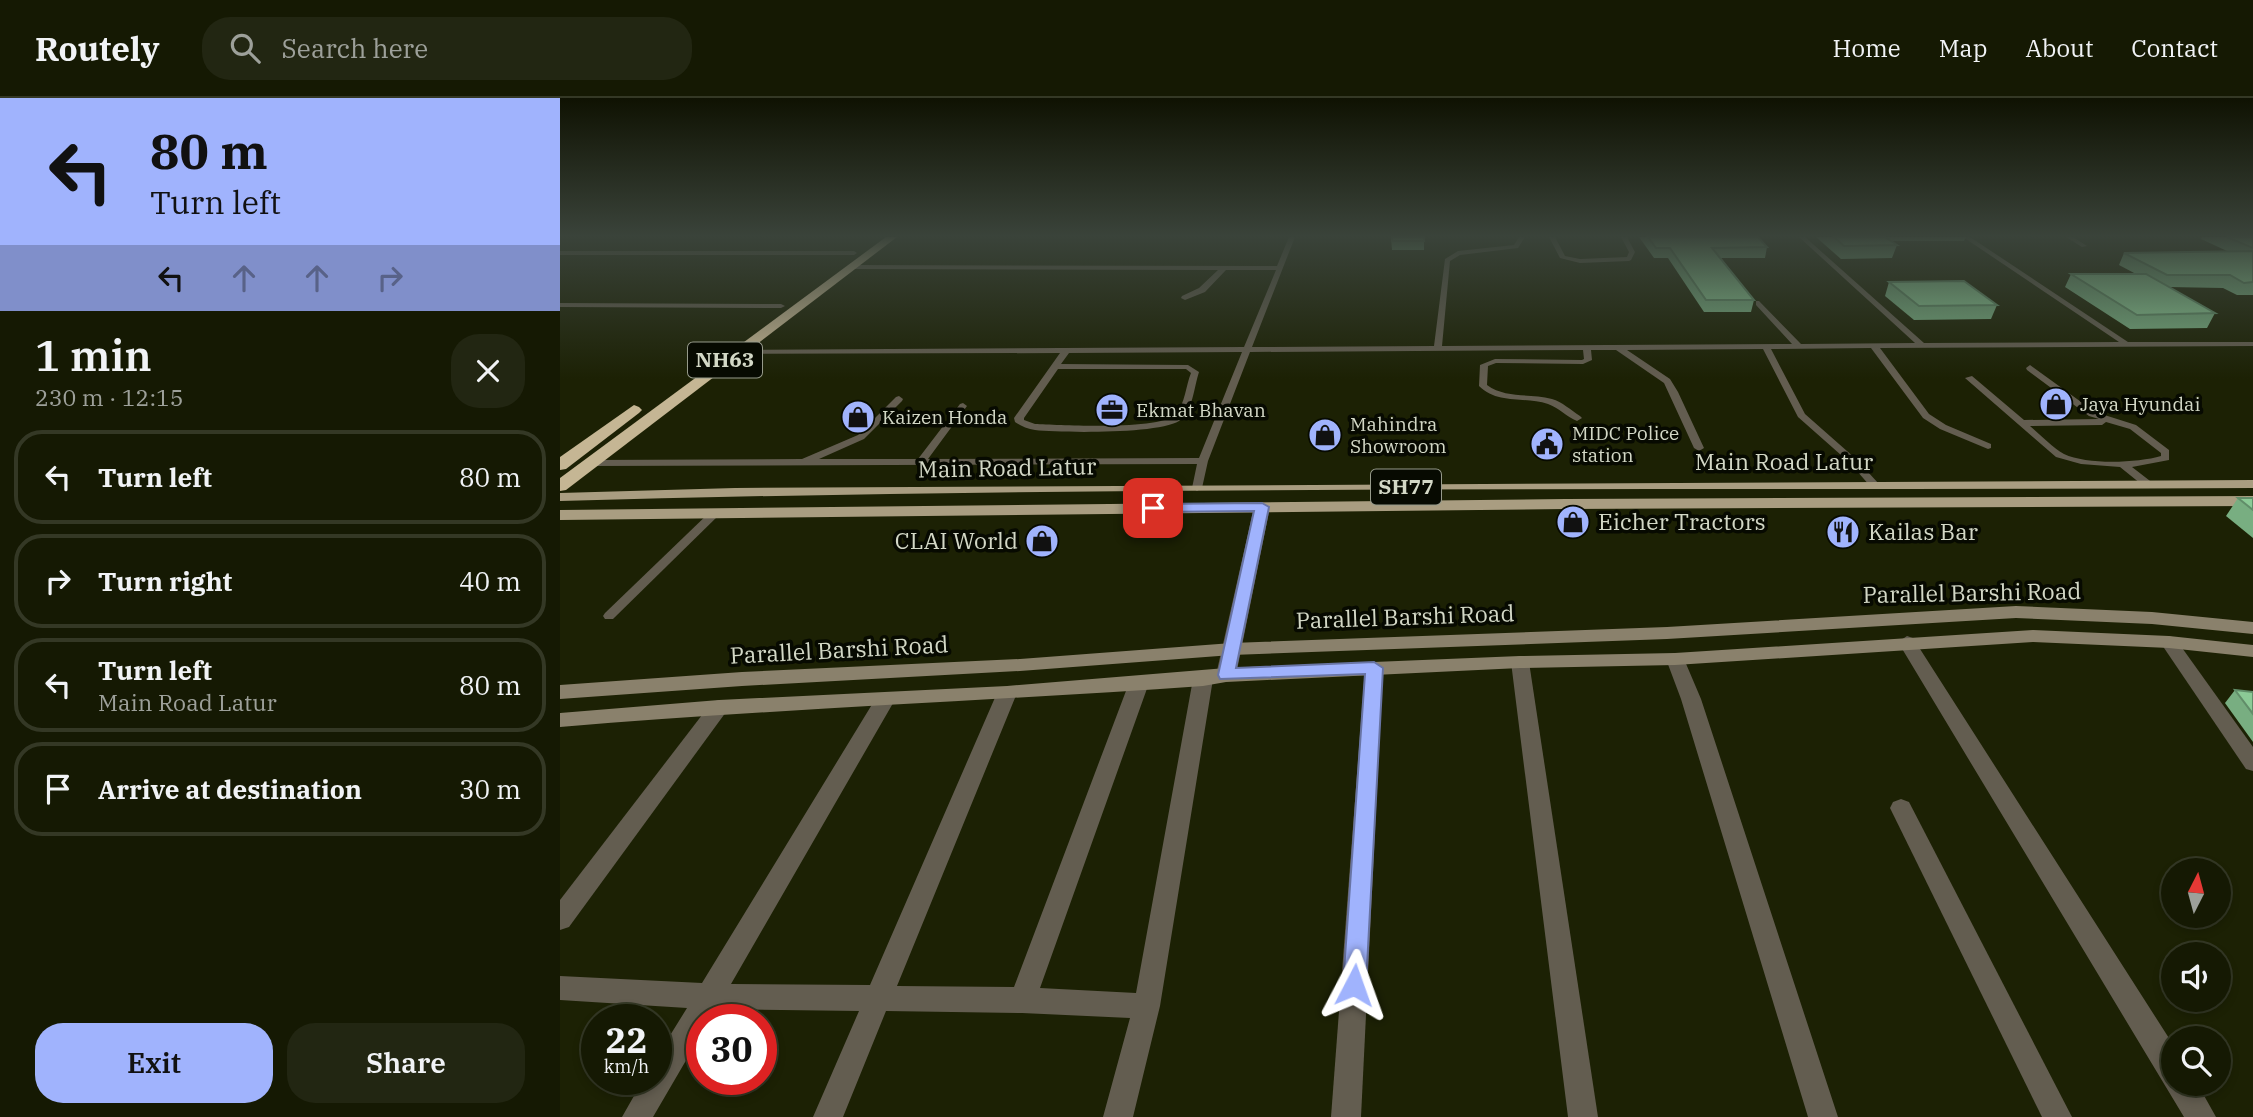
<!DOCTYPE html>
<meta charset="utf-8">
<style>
:root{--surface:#151903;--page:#222612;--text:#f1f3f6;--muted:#9da09a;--line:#343825;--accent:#a0b3fd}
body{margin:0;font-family:"IBM Plex Serif",serif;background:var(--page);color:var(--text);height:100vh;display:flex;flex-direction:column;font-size:26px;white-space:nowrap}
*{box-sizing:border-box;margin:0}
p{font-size:23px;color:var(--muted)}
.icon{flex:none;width:38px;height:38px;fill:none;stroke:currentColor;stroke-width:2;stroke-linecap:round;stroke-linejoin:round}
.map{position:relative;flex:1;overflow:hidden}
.side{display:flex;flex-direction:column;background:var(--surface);width:560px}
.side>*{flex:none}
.banner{background:#a0b3fd;color:#111;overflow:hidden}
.needle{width:46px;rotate:6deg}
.tools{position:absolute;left:1601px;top:760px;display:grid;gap:14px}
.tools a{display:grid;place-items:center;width:70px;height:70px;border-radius:50%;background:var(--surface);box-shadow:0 4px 10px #0003,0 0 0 2px var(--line);font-size:35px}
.speed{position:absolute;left:21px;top:906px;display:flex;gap:14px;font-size:35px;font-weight:700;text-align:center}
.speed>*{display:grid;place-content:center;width:91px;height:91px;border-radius:50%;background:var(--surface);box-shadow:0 4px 10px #0003,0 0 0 2px var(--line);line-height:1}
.speed small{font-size:18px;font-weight:400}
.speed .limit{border:10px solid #d22;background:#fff;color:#111}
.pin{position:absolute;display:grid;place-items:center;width:60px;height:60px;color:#fff;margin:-30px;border-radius:14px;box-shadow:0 4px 10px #0006}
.me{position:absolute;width:77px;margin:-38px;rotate:4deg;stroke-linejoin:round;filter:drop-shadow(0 0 5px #0008)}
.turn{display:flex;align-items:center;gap:24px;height:147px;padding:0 35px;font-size:32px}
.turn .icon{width:91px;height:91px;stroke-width:2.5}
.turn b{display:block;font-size:49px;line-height:60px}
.lanes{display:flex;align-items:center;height:66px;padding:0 35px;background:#0003;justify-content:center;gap:35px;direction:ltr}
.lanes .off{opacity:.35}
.round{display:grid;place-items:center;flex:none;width:74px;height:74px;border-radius:28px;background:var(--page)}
.head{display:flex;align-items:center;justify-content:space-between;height:119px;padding:0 35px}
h1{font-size:42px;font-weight:600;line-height:52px}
.cta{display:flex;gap:14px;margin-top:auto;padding:14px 35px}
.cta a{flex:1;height:80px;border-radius:28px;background:var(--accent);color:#111;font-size:28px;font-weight:600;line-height:80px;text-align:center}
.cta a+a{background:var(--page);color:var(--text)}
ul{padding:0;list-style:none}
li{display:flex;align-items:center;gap:21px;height:94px;margin:0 14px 10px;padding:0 21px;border:4px solid var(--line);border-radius:28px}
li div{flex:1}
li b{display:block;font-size:26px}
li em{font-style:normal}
header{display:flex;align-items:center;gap:42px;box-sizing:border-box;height:98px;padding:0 35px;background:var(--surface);border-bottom:2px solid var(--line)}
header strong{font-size:33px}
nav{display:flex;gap:38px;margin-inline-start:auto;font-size:24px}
.search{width:490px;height:63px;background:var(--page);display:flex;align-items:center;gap:18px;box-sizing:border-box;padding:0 24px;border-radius:28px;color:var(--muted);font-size:26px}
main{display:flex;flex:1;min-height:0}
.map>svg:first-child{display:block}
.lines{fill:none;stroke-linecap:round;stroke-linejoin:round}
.lane{fill:#635d50;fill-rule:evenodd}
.street{fill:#635d50;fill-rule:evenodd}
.secondary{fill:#8a816c;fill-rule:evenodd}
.primary{fill:#a99d81;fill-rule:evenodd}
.highway{fill:#c5b694;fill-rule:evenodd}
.wall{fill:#78ae81}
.building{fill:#8bca96;stroke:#618d69;stroke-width:2}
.route{fill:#a0b3fd;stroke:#6874a4;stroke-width:2}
.labels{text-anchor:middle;stroke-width:7;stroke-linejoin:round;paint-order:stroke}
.far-poi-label{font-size:19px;fill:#d3d8c6;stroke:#070a01;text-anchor:start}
.shield{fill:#070a01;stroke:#969a8b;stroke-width:2}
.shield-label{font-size:21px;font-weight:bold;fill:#d3d8c6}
.street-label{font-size:23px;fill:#d3d8c6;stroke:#070a01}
.poi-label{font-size:23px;fill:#d3d8c6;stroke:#070a01;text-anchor:start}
</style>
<header>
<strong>Routely</strong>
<div class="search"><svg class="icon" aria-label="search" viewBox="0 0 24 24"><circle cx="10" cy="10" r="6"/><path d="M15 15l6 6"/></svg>Search here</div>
<nav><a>Home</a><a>Map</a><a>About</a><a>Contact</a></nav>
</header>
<main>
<section class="side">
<div class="banner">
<div class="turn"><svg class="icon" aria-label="left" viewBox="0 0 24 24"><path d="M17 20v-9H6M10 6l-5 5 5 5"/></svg><div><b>80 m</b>Turn left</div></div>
<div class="lanes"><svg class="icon" aria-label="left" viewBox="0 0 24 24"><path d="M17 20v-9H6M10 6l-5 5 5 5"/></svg><svg class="icon off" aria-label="ahead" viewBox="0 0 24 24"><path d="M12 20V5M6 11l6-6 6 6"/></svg><svg class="icon off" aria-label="ahead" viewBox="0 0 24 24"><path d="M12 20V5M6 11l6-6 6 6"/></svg><svg class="icon off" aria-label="right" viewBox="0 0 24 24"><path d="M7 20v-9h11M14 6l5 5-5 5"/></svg></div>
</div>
<div class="head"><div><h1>1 min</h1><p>230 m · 12:15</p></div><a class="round"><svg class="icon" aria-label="close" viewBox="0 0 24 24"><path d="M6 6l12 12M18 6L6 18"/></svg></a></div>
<ul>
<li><svg class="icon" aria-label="left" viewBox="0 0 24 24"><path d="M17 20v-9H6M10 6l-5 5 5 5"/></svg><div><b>Turn left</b></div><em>80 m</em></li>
<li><svg class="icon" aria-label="right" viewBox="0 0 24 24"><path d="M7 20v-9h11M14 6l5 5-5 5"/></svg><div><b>Turn right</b></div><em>40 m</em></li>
<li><svg class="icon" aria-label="left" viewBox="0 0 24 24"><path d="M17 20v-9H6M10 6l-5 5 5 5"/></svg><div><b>Turn left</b><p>Main Road Latur</p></div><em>80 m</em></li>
<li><svg class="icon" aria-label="arrive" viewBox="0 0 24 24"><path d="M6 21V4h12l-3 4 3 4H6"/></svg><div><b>Arrive at destination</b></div><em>30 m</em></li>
</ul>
<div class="cta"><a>Exit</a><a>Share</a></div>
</section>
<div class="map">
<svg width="1693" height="1019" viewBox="0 0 1693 1019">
<rect width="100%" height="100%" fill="#1c2104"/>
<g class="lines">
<g class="lane">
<path d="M729,139H735L692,249L874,248L885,161L898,153L954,147L959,139H965L958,150L900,157L890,163L882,248L1232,246L1196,207V203H1199L1241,246L1355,245L1239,139H1245L1364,245L1559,244L1403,139H1410L1568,244H1693V248L1320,250L1369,316L1386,327L1431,346V350L1428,351L1380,331L1363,320L1311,250L1211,251L1245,316L1296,361L1319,386L1314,389L1310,388L1290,365L1238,319L1203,251L1067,252L1110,281L1118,294L1144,350L1139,353L1134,350L1104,285L1056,252H1031L1032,262L1023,266L936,265L928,268L927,287C946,301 970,295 992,301C1002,304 1011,312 1020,318L1022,320L1017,323C1007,319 999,310 988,306C965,298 938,307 919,288L920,267L935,261L1022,262L1024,261L1023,252L690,254L648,363L642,390L637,393L632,390L637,366L29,368L24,365L29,362L242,361L298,337L336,299L339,298L343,301L342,303L304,341L259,361H358L400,306L403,305L407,308L368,361L639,360L682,254L509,255L501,266L628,267L639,274C634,289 633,313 619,323C599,336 501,335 475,332C468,331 461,328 455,324L454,320L500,255L156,256L152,254L156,252L684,249L716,172H666L645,194L625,202L621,200L622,198L639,190L658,172L290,171L287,169L290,167L717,168ZM498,271H626L631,275C626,287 625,306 616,316C600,333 501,327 475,326L464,322V320Z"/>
<path d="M989,139H995L1005,158L1020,161L1067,159L1069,154L1061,139H1067L1075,154L1071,162L1069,163L1020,165L1000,160Z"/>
<path d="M1506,139H1513L1527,148L1522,149Z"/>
<path d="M0,153H294L297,155L294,157H0Z"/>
<path d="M0,205L221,206L225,208L221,210L0,209Z"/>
<path d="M1470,267L1535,314L1576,327L1609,352V362L1572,369L1594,386V390H1586L1560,369L1521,366L1496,359L1405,280L1412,278L1464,322L1539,321L1529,318L1467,272L1466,270ZM1546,324L1570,331L1601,355V358C1577,365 1527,367 1504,356C1492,349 1481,337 1470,328L1542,327Z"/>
<path d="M156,411L161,414L160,416L53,521H45L43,518L45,515L152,412Z"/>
</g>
<g class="street">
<path d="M702,404L710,409L676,577L673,582H659L656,577L694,409Z"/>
<path d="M1347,538L1353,540L1614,948V985H1637L1656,1019H1624L1338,544Z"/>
<path d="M1609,538L1615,540L1693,649V673L1686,671L1600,544Z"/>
<path d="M1115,555L1122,557L1124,561L1141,601L1278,1019H1248L1121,601L1106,561L1108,557Z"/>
<path d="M960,558L967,560L969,564L1038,1019H1008L951,564L953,560Z"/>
<path d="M814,564L821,565L823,570L801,1019H771L805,570L807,565Z"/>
<path d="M643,574L650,576L653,581L600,908L573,1019H543L570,920L462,915L326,913L283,1019H253L299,913L156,911L149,922H142V935L93,1019H62L83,982H96V960L127,910L0,902V878L142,885L319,595H333L336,600L171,886L310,887L437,595L440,590H454L457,595L337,888L454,889L569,585L572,580H586L589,585L480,890L576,895L633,581L636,576Z"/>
<path d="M159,602L166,604L169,609L166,614L9,829L0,832V802L152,604Z"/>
<path d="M1341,701L1349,704L1512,1019H1482L1330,710L1333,704Z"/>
</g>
<g class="secondary">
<path d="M1456,508L1592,514L1693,524V536L1592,526L1456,520L1107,541L672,557L460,573L182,588L0,601V587L182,574L460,561L672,545L1107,529Z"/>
<path d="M1473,532L1609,538L1693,547V559L1609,550L1473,544L1115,567L960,570L666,584L643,588C429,603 214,611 0,629V615L159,602L447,588L666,570L960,558L1115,555Z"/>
</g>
<g class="primary">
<path d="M1693,382V390C1129,393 564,387 0,403V395L175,390Z"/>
<path d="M1693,398V408L1006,411L0,422V412L1006,401Z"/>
</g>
<g class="highway">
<path d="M326,139H337L6,392L0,393V380Z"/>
<path d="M74,307L79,309L82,312L79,315L6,371L0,372V359Z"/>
</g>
</g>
<g class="wall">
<path d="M831,139L864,143V152H832Z"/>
<path d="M1079,139H1198L1207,149L1205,160H1161L1194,202L1191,214H1144L1108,160H1094Z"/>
<path d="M1256,139H1406L1404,143H1331L1337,147L1332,160L1281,161Z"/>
<path d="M1642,139H1693V197H1677L1663,190L1609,189L1655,215L1647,230L1570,231L1505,189L1511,176H1576L1559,167L1564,155L1667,153L1641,141Z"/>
<path d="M1329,184L1437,207L1431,221L1354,222L1325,198Z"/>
<path d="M1678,400H1693V440L1666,418Z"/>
<path d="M1675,592L1693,594V644L1665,605Z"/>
</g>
<g class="building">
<rect x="832" y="139" width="32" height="4"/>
<path d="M1088,139H1198L1207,149L1152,150L1194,202H1146L1110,150H1096Z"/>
<path d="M1274,139H1325L1337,147L1284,148Z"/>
<path d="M1667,139H1693V150Z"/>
<path d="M1693,153V184L1684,185L1670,177H1607L1564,155Z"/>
<path d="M1511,176H1586L1655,215L1577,217Z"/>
<path d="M1404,183L1437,207L1359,208L1329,184Z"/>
<path d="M1678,400H1693V412Z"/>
<path d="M1675,592L1693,594V616Z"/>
</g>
<linearGradient id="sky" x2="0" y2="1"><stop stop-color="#0f1202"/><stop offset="0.49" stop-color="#3a433a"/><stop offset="1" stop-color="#3a433a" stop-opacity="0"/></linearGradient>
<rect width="1693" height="281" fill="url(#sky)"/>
<path class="route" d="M702,405L709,409L676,570L814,564L823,570L806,887L803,895L794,898L786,895L783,887L805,576L660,581L658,577L694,413L593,414L586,410L593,406Z"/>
<defs>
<symbol id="shop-disc" viewBox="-11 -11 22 22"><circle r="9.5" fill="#a0b3fd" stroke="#070a01"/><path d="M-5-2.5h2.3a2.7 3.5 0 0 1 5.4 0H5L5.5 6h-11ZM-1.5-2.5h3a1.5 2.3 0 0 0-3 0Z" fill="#111"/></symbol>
<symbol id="office-disc" viewBox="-11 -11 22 22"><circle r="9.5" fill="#a0b3fd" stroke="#070a01"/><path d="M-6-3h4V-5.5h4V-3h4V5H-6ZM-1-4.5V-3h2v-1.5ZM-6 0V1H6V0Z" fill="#111"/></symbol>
<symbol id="civic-disc" viewBox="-11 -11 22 22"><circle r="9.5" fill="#a0b3fd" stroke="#070a01"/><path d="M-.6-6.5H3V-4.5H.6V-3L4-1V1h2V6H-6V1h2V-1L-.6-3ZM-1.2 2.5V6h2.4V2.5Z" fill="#111"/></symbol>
<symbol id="restaurant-disc" viewBox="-11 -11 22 22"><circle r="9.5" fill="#a0b3fd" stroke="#070a01"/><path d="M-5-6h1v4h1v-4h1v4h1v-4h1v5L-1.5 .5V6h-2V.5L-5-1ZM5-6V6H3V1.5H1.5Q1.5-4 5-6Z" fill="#111"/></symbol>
</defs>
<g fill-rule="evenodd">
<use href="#shop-disc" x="1477" y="287" width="38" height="38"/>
<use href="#office-disc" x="533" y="293" width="38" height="38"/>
<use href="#shop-disc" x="279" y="300" width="38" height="38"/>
<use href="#shop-disc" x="746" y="318" width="38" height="38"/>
<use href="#civic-disc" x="968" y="327" width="38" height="38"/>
<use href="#shop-disc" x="994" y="405" width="38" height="38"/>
<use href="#restaurant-disc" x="1264" y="415" width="38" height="38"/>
<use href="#shop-disc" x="463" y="424" width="38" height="38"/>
</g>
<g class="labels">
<g class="far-poi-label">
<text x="1520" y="313">Jaya Hyundai</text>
<text x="576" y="319">Ekmat Bhavan</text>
<text x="322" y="326">Kaizen Honda</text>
<text x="790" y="333">Mahindra<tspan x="790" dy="22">Showroom</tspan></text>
<text x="1012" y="342">MIDC Police<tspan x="1012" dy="22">station</tspan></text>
</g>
<g class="shield">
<rect x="128" y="244.5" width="74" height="35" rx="5"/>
<rect x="811" y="371.5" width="70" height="35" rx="5"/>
</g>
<g class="shield-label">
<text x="165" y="269">NH63</text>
<text x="846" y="396">SH77</text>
</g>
<g class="street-label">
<text x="1224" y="372">Main Road Latur</text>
<text transform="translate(447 370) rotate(-1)" y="8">Main Road Latur</text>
<text transform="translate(1412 495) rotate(-1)" y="8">Parallel Barshi Road</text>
<text transform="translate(845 519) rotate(-2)" y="8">Parallel Barshi Road</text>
<text transform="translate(279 552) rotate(-3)" y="8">Parallel Barshi Road</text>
</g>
<g class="poi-label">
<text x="1038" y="432">Eicher Tractors</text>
<text x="1308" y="442">Kailas Bar</text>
<text x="458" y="451" text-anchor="end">CLAI World</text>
</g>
</g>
</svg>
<div class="tools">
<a><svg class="needle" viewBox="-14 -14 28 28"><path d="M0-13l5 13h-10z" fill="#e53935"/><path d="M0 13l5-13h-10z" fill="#9da09a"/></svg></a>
<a><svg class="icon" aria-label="sound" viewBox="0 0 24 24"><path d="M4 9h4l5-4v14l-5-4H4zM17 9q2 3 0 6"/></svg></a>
<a><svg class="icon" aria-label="search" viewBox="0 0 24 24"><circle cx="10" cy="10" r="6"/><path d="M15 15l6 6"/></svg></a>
</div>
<div class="speed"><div>22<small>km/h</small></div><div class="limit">30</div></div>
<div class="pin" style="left:593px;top:410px;background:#d93025"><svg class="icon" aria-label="arrive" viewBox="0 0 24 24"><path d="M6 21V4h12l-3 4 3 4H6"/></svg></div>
<svg class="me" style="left:794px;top:887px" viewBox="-20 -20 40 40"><path d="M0-17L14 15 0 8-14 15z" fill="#a0b3fd" stroke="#fff" stroke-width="4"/></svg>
</div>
</main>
